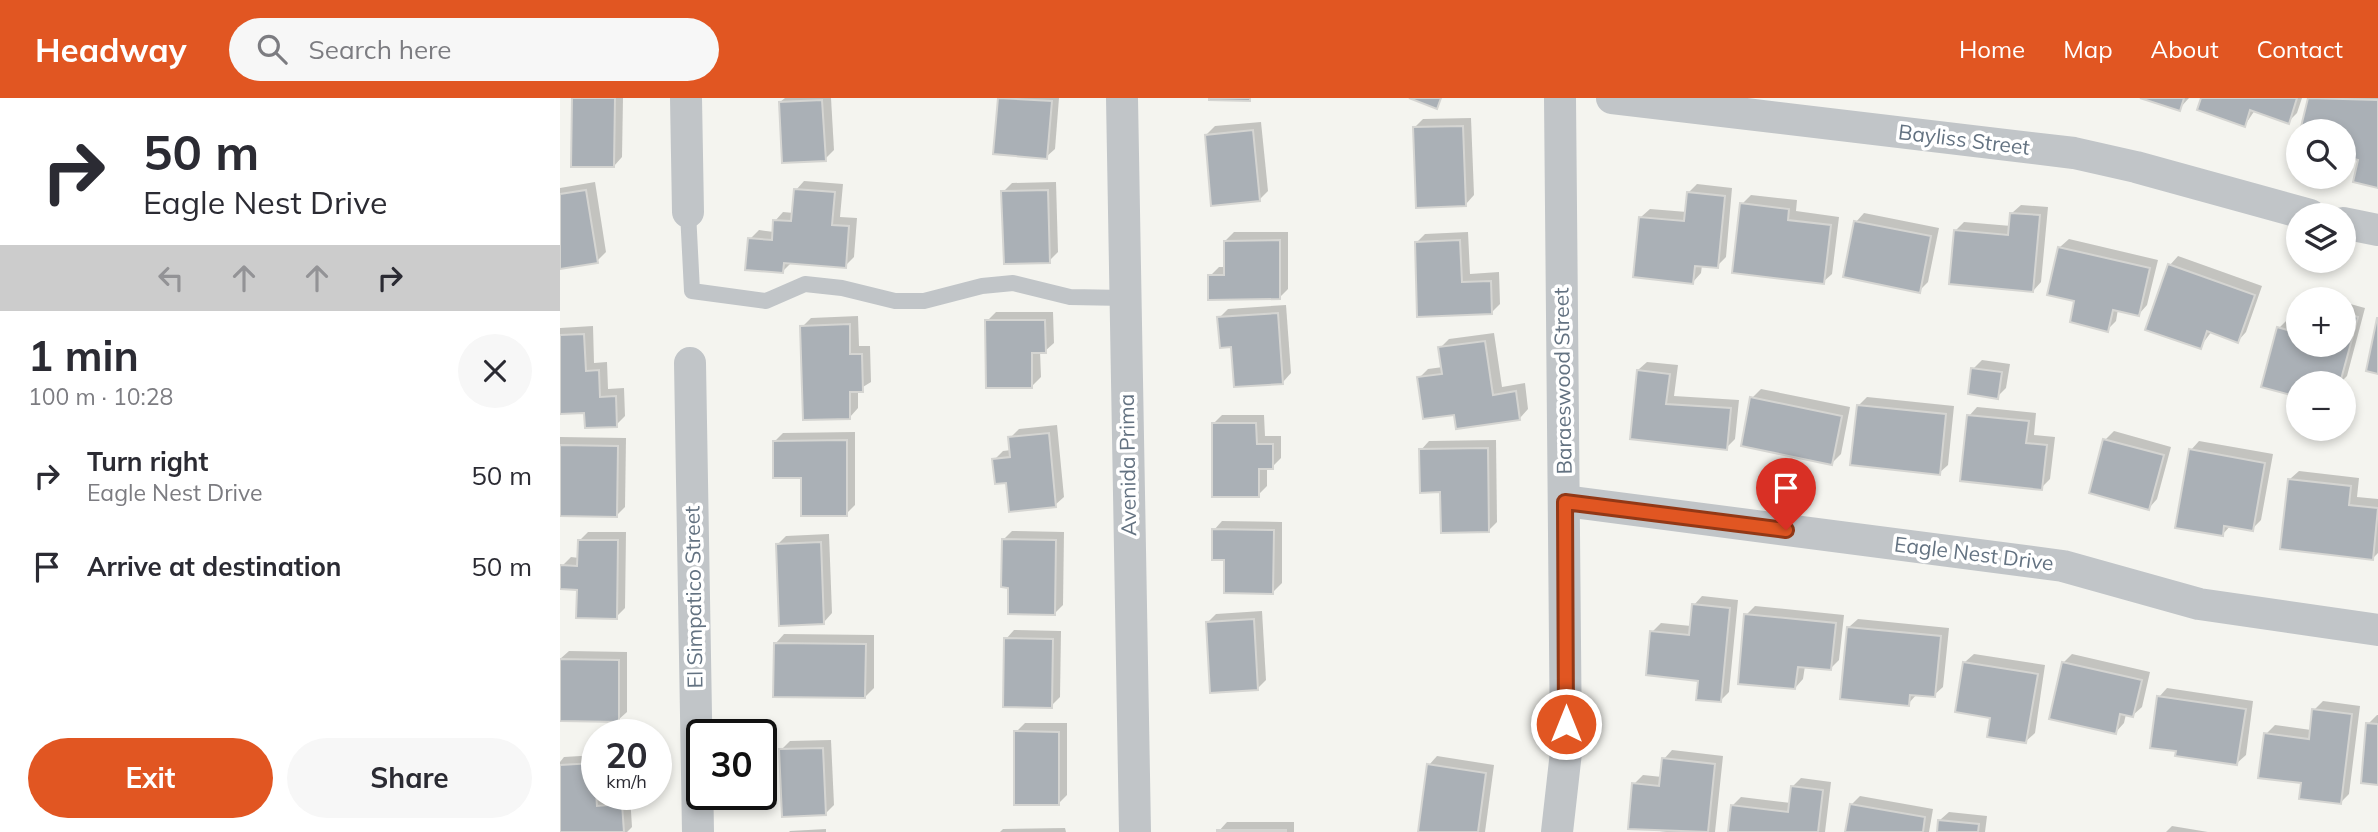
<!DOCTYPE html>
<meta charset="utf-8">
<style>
:root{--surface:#fff;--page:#f7f7f7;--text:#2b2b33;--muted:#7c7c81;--accent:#e15622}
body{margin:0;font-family:Mulish,sans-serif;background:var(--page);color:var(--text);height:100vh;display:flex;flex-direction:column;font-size:26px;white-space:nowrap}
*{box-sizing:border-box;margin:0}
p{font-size:23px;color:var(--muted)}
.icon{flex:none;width:38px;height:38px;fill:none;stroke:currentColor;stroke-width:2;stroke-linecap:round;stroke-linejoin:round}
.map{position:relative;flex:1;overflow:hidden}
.details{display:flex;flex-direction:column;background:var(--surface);width:560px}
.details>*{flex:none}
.top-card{background:#fff;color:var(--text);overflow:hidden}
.tools{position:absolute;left:1726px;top:21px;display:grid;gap:14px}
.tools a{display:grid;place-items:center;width:70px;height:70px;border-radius:50%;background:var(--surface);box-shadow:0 4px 10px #0003;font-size:35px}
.speed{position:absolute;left:21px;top:621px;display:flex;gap:14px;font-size:35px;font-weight:700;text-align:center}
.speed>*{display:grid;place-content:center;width:91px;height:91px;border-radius:50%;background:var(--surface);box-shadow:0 4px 10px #0003;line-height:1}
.speed small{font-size:18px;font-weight:400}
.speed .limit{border:4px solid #111;border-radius:10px;background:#fff;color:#111}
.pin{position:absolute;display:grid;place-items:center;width:60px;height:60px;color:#fff;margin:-72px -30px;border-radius:50% 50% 50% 0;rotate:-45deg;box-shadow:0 0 7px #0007}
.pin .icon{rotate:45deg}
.me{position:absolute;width:77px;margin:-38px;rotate:0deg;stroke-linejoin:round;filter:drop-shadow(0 0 5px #0008)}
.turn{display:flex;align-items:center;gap:24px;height:147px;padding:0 28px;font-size:32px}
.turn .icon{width:91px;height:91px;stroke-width:2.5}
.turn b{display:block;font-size:49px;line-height:60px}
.lanes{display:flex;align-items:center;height:66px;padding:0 28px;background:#0003;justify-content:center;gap:35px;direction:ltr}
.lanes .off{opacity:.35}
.round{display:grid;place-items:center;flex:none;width:74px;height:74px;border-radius:37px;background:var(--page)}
.head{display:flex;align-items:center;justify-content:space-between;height:119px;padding:0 28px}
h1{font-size:42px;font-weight:700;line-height:52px}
.cta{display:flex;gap:14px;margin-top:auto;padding:14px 28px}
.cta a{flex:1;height:80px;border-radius:42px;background:var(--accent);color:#fff;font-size:28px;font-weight:700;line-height:80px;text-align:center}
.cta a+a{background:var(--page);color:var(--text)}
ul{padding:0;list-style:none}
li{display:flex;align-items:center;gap:21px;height:91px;padding:0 28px}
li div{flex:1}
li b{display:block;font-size:26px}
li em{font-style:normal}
header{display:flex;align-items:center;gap:42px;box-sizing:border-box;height:98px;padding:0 35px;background:var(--accent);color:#fff}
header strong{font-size:33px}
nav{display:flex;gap:38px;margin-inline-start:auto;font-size:24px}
.search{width:490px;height:63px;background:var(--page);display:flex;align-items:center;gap:18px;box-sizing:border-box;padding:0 24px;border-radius:38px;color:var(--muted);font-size:26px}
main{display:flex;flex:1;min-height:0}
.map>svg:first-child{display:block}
.shadow{fill:#0003}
.building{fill:#aab0b6;stroke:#d5d5d2;stroke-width:2}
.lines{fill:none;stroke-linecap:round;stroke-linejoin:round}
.service{stroke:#c1c5c8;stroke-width:16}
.minor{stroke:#c1c5c8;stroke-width:32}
.route-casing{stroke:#923816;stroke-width:18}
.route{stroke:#e15622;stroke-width:12}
.labels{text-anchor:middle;stroke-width:7;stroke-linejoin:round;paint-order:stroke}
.street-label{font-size:21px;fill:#637281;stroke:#fff}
</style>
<header>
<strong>Headway</strong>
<div class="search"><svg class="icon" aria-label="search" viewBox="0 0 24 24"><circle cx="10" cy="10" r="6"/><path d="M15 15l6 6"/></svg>Search here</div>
<nav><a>Home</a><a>Map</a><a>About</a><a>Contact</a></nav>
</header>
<main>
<section class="details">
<div class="top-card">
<div class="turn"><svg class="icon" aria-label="right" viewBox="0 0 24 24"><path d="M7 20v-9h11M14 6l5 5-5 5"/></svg><div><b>50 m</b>Eagle Nest Drive</div></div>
<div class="lanes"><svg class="icon off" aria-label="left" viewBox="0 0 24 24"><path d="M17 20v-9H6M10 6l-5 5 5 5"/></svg><svg class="icon off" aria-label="ahead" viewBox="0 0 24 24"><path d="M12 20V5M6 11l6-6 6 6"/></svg><svg class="icon off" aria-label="ahead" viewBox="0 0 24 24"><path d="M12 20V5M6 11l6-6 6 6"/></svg><svg class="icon" aria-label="right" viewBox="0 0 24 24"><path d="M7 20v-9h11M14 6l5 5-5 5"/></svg></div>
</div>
<div class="head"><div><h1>1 min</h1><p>100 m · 10:28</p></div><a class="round"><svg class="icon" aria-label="close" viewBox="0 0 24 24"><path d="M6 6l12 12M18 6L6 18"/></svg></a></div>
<ul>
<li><svg class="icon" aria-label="right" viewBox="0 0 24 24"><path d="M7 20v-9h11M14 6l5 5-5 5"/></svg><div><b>Turn right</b><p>Eagle Nest Drive</p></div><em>50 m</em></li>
<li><svg class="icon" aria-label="arrive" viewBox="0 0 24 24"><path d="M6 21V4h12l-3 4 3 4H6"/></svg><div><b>Arrive at destination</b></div><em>50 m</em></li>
</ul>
<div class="cta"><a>Exit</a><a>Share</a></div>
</section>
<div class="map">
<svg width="1818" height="734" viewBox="0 0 1818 734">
<rect width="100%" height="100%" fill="#f4f4ef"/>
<g class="shadow">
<path d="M13,0H63L62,59L54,68Z"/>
<path d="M225,0H271L274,52L265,61L220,4Z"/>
<path d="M440,0H499L495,51L486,59L435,55Z"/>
<path d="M1586,0H1629L1619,11Z"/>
<path d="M1643,0H1742L1737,15L1728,24L1695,12L1685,27Z"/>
<path d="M1750,0H1818V88L1783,33H1742Z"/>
<path d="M911,20L914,97L906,106L854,30L863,21Z"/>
<path d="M701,24L708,93L699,102L646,37L655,28Z"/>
<path d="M244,83L283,86L280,119L297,120L294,159L285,168L231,165L223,173L190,141L199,132L214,134L215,123L223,114L234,115L236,92Z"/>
<path d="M35,84L46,154L37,163L0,169V90Z"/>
<path d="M496,84L498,154L489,163L443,94L452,85Z"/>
<path d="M1137,86L1172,90L1166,159L1157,168L1142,167L1141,175L1133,184L1081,119L1090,111L1127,114L1128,95Z"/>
<path d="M1191,97L1237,102L1236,113L1279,119L1272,176L1263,184L1182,106Z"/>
<path d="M1461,107L1488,109L1481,184L1473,193L1395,133L1404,124L1451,128L1452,115Z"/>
<path d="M1304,115L1379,130L1368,184L1359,193L1296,124Z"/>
<path d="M674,134H728V191L719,200L650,178L659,169H665V143Z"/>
<path d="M908,134L910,176L939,174L940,206L932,214L856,145L865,136Z"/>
<path d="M1509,141L1598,162L1587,207L1579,216L1558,211L1556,223L1547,232L1516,202L1489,196L1500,149Z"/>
<path d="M1618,158L1702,188L1686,234L1678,243L1652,233L1640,249L1610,167Z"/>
<path d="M1783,204L1805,210L1787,278L1780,285L1749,279L1748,285H1738L1719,230L1728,221L1738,224V247H1783Z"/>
<path d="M726,207L731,275L723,284L672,247L659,220L668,211Z"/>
<path d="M436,214H493L494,245L485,253H480L481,279L472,288L427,223Z"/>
<path d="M298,218L299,248H310L311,284L298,292V310L290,319L242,229L251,220Z"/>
<path d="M33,228L34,265L47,264L48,291L64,290L65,318L56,327L26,313L0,314V230Z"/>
<path d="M934,235L942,289L965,285L968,311L960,320L896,315L859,280L868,271L883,269L880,250L889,241Z"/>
<path d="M1422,262L1450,266L1446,290L1437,299L1413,271Z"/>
<path d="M1087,264L1118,267L1114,298L1179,302L1175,341L1166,350L1071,339L1078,272Z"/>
<path d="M1201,291L1290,309L1281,356L1272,365L1192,300Z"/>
<path d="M1307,299L1394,308L1388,367L1379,375L1298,308Z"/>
<path d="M1417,309L1476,315L1474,337L1495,339L1490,381L1481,390L1409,318Z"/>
<path d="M662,317H704L705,338H721V360L712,369H707V388L698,397L654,325Z"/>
<path d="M497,327L504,399L495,407L447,383L434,362L443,353L451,352L450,340L459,331Z"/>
<path d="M1554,333L1611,349L1597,401L1589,410L1545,342Z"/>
<path d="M295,334V407L286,416L242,378L215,343L223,335Z"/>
<path d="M0,339L66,340L65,409L56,418L0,416Z"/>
<path d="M936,342L937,424L928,433L882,393L861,352L869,343Z"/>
<path d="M1639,343L1713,356L1701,422L1692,431L1671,427L1662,437L1631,352Z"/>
<path d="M1739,373L1799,380L1797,399L1818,401V455L1813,460L1730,381Z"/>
<path d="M662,423L722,424V485L713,494L666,460L654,432Z"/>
<path d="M452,433L504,434L503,507L494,516L450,488L443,442Z"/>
<path d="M28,434H66L65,510L56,519L18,490L2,468L11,459L19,460V443Z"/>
<path d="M269,436L272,515L264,524L217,447L226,438Z"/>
<path d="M1142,498L1178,502L1169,594L1160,603L1092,534L1101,525L1131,528L1134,507Z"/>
<path d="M1195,508L1284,517L1279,562L1271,570L1245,568L1243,581L1235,590L1186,517Z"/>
<path d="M702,513L706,582L697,591L647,525L656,516Z"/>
<path d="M1298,521L1389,530L1383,589L1374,597L1357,596L1348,606L1289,529Z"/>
<path d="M454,532L501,533L500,599L491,608L446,541Z"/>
<path d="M224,536L314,537V590L305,599L216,545Z"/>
<path d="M9,553L67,554V614L58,622H0V561Z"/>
<path d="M1414,556L1485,567L1475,635L1466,643L1432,619L1405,564Z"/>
<path d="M1512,556L1590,574L1582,609L1573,617L1566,616L1564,625L1556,634L1503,565Z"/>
<path d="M1607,590L1693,603L1686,657L1677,665L1599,599Z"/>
<path d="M1763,603L1800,608L1789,696L1780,705L1743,684L1706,636L1715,627L1751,632L1754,612Z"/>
<path d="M1817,617H1818V685L1808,626Z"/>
<path d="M465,625H507V697L498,706L456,634Z"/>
<path d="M271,642L274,707L266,715L221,652L230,643Z"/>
<path d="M1112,652L1163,658L1155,734H1107L1070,729L1074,686L1083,677L1102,679L1104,661Z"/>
<path d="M37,657V696H45V700L70,698L72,729L67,734H0V664L4,659Z"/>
<path d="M877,658L934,667L925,734H860L869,667Z"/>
<path d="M1241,680L1271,684L1265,734H1169L1172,708L1181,699L1231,705L1232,689Z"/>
<path d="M1300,698L1373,711L1369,734H1287L1291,707Z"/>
<path d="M1389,714L1427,718L1425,734H1379L1380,722Z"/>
<path d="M667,724H734V734H658Z"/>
<path d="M1612,728L1648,734H1606Z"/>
<path d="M505,730L506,734H440L443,731Z"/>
<path d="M266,731V734H229L230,733Z"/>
</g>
<g class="building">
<path d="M12,0H55L54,69H11Z"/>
<path d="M438,0L492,3L487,61L433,56Z"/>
<path d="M649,0H690V3L649,2Z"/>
<path d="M849,0H881L877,11Z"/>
<path d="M1580,0H1624L1620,13Z"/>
<path d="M1641,0H1737L1729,26L1690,12L1685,29L1637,12Z"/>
<path d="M1748,0L1818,2V90L1793,84L1798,62L1783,58V33H1740Z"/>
<path d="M262,2L266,63L222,65L219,4Z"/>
<path d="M903,28L906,108L856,110L853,29Z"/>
<path d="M693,32L700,103L651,108L645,37Z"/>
<path d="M234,91L275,94L272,127L289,128L286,170L224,165L223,175L185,172L188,140L212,142L213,122L231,123Z"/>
<path d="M26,92L38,165L0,171V96Z"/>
<path d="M488,92L490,165L444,166L441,93Z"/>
<path d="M1127,94L1165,98L1158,170L1135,168L1133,186L1073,179L1079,119L1124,123Z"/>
<path d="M1180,105L1229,111L1228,122L1271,127L1264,186L1172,175Z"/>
<path d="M1450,115L1480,117L1473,194L1389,186L1394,132L1448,137Z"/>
<path d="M1294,123L1371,138L1360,195L1283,179Z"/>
<path d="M720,142V201L648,202V177H664V143Z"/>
<path d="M900,142L902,184L931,183L932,216L857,219L855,144Z"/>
<path d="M1498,149L1590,170L1579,218L1553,212L1548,234L1510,224L1514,203L1487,197Z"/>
<path d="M1608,166L1695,197L1678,245L1647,233L1641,251L1585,232Z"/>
<path d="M718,215L723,286L674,289L671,249L660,250L657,219Z"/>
<path d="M1783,215L1798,219L1780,285L1744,279L1742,285H1738V299L1701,289L1717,229L1738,235V247H1783Z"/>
<path d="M1817,220H1818V276L1806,273Z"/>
<path d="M425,222H485L486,255H472V290H426Z"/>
<path d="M290,226V256H302L303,294H290V321L243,322L240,228Z"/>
<path d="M24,236L26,273L39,272L40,299L56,298L57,329L25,330L24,315L0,316V237Z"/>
<path d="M925,243L933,297L956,293L960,322L896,331L894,317L863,321L857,279L882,276L878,249Z"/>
<path d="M1411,270L1442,274L1438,301L1408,296Z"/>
<path d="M1077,272L1110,276L1106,306L1171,310L1167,352L1070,341Z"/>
<path d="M1190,299L1282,318L1272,367L1181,348Z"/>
<path d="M1297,307L1386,316L1380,377L1290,367Z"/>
<path d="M1407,317L1469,323L1466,345L1487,347L1482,392L1400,383Z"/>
<path d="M652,325H696L697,346H713V371H699V399H652Z"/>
<path d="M489,335L496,409L449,414L446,385L435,386L432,361L450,359L448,339Z"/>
<path d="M1543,341L1604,357L1589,412L1529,395Z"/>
<path d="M287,342V418H241V380H213V343Z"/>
<path d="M0,347L58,348L57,419L0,418Z"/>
<path d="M928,350L929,434L881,435L880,394L860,395L859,351Z"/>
<path d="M1629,351L1705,365L1693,433L1664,428L1663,438L1615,430Z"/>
<path d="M1728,381L1791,388L1789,407L1818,410L1813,462L1720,451Z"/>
<path d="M652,431L714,432L713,496L664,495V462H652Z"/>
<path d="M442,441L496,442L495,517L448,516V490L441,489Z"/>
<path d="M18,442H58L57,521L16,520L17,492L0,491V467L17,468Z"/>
<path d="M261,444L264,526L219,528L216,446Z"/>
<path d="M1132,506L1170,510L1161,604L1136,602L1138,583L1086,577L1090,533L1129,537Z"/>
<path d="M1184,516L1276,525L1271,572L1238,569L1235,591L1178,586Z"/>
<path d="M694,521L698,592L650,595L646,524Z"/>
<path d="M1287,529L1381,538L1375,599L1350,597L1349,608L1280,601Z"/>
<path d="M444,540L493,541L492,610L443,609Z"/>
<path d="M214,545L306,546L305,600L213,599Z"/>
<path d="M0,561L59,562V624L0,623Z"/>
<path d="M1403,564L1478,576L1466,645L1427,639L1430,620L1395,614Z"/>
<path d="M1502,564L1582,582L1573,619L1560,616L1556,636L1489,621Z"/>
<path d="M1597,598L1686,611L1677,667L1615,658L1616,653L1590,650Z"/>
<path d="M1752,611L1792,616L1781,706L1739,701L1741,685L1698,680L1704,635L1749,641Z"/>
<path d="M1806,625L1818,626V687L1801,685Z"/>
<path d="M454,633L499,634V707H454Z"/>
<path d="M263,650L266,717L222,719L219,651Z"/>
<path d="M1102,660L1155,666L1148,734L1068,731L1072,685L1099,688Z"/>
<path d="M34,665L37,708L62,706L64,734H0V667Z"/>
<path d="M867,666L926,675L918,734H858Z"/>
<path d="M1231,688L1263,692L1258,734H1168L1171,707L1228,714Z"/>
<path d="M1290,706L1365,719L1363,734H1285Z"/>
<path d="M1378,722L1419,726L1418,734H1377Z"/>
<rect x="657" y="732" width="69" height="2"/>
</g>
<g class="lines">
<path class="service" d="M128,114L132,193L206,203L245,186L282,190L335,203H364L422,188L453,185L510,199L565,200"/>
<g class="minor">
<path d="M126,0L128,114"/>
<path d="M562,0L575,734"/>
<path d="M1052,0L1514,55L1576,69L1750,117"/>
<path d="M1783,125L1818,132"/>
<path d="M130,265L138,734"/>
<path d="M1005,403L1503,468L1639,506L1818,532"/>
<path d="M997,734L1006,654L1000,0"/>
</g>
</g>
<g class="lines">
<defs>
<path id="route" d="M1006,626L1005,404L1226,432"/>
</defs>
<use href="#route" class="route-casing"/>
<use href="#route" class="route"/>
</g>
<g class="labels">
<g class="street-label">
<text transform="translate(1404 42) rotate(7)" y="7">Bayliss Street</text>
<text transform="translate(1003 283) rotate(-91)" y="7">Baraeswood Street</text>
<text transform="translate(568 367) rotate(-91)" y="7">Avenida Prima</text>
<text transform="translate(1414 456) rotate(7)" y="7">Eagle Nest Drive</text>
<text transform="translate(134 499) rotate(-91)" y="7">El Simpatico Street</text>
</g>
</g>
</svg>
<div class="tools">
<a><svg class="icon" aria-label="search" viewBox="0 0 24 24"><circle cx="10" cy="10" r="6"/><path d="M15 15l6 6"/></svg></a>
<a><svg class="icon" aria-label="layers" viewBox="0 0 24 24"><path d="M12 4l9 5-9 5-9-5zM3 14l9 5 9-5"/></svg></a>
<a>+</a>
<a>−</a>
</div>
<div class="speed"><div>20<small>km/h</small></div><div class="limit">30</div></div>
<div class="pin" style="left:1226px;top:432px;background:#d93025"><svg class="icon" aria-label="arrive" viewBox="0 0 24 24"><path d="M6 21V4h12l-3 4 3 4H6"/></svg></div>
<svg class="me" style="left:1006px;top:626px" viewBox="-20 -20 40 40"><circle r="17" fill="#e15622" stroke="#fff" stroke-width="3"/><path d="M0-11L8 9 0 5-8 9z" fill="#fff"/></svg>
</div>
</main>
